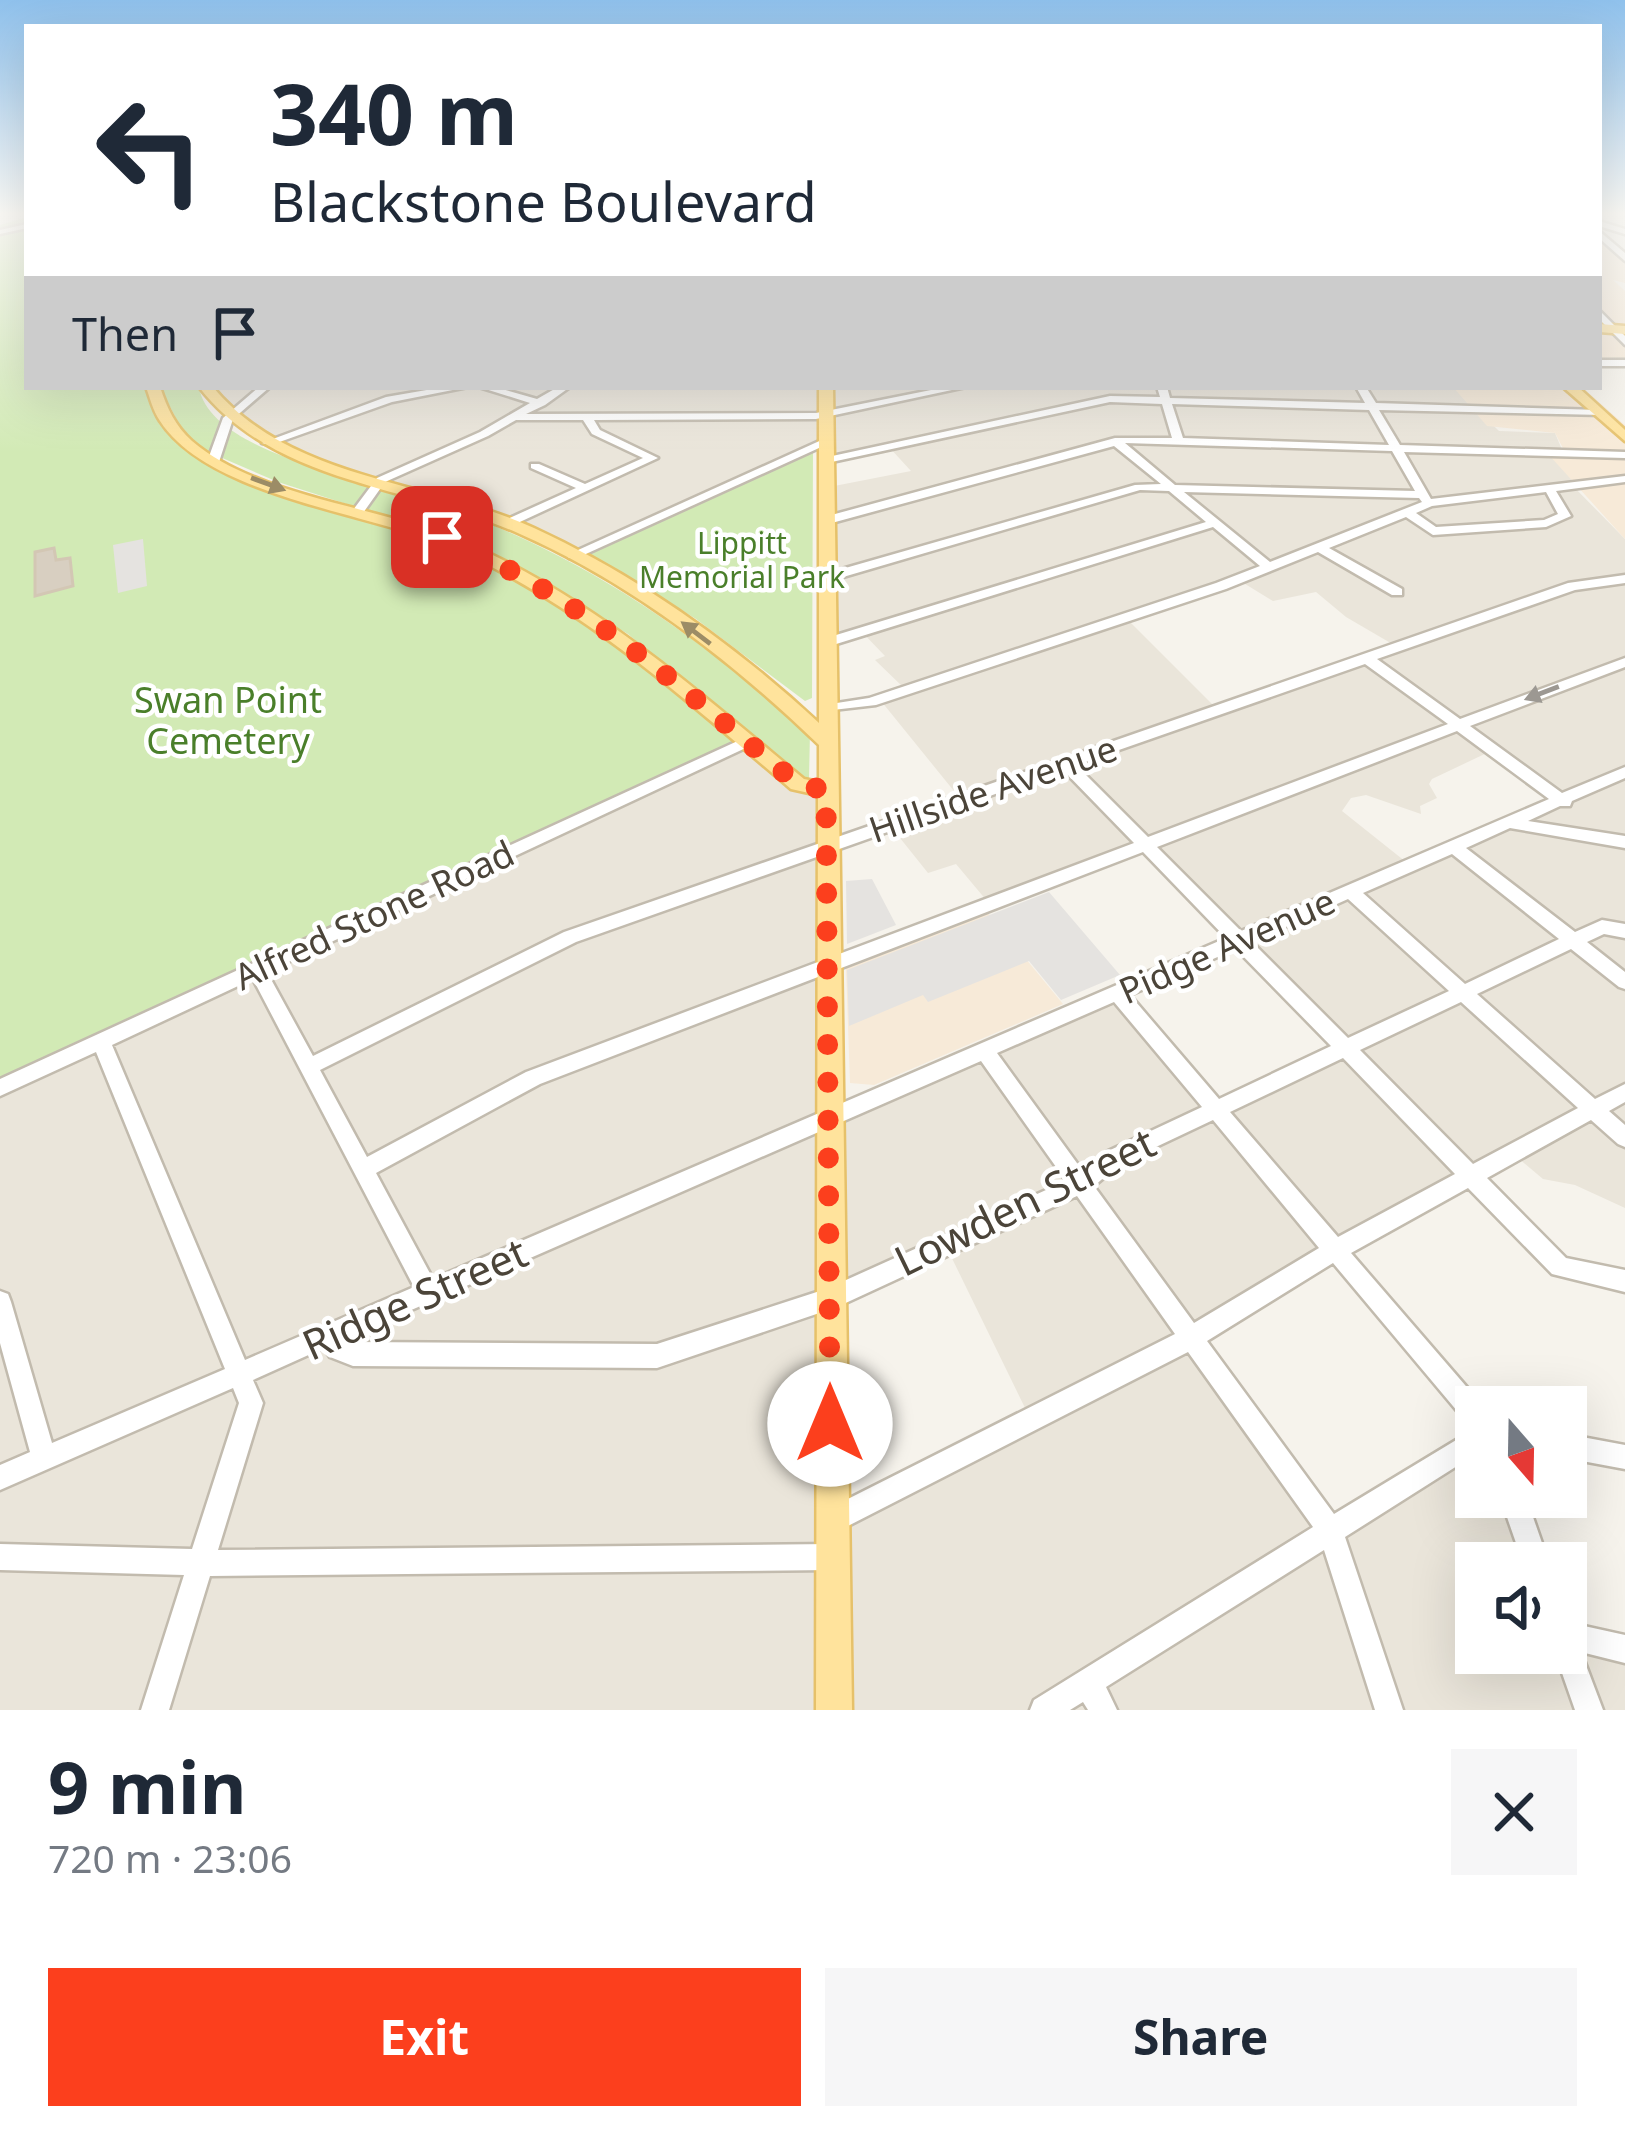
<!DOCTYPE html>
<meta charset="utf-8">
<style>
:root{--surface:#fff;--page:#f6f6f7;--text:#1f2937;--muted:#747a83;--accent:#fc3f1d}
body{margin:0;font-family:"Noto Sans",sans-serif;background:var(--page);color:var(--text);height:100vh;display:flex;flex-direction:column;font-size:45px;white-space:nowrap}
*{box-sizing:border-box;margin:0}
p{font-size:39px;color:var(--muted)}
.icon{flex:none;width:66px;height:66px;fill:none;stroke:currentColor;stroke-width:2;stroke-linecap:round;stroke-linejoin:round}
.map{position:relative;height:1710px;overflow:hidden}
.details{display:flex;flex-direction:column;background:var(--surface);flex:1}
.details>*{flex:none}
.guide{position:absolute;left:24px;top:24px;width:1578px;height:366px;border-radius:0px;box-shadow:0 12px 48px #0002;background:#fff;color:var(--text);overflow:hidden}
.needle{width:78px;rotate:160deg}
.buttons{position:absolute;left:1455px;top:1386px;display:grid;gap:24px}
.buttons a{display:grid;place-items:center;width:132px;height:132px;border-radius:0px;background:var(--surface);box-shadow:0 12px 48px #0002;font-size:60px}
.pin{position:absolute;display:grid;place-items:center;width:102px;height:102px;color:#fff;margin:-51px;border-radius:24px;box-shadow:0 6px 18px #0006}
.me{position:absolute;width:132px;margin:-66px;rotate:0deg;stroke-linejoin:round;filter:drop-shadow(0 0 9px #0008)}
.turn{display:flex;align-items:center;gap:42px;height:252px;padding:0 48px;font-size:54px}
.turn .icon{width:156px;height:156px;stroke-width:2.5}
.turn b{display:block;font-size:84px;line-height:102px}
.then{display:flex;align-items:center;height:114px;padding:0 48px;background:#0003;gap:24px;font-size:45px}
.round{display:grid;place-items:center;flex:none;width:126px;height:126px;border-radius:0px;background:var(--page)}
.overview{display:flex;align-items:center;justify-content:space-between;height:204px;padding:0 48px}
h1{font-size:72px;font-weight:700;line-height:90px}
.cta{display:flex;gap:24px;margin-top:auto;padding:24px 48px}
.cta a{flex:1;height:138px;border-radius:0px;background:var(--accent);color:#fff;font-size:48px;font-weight:700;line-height:138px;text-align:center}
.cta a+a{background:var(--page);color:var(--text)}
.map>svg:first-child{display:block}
.residential{fill:#eae5da;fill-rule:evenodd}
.commercial{fill:#f7ead8}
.green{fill:#d2eab5;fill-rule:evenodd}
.parking{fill:#e5e3e0}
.building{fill:#d8cfc1;stroke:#d3c7b4;stroke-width:3}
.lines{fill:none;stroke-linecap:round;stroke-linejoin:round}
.minor-casing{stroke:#c2bbae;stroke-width:5}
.major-casing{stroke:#e6c16a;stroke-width:5}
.minor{fill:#fff;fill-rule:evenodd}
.major{fill:#ffe39c;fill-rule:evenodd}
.oneway{fill:#9c8c66}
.oneway2{fill:#9c9892}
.route{stroke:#fc3f1d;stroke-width:21;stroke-dasharray:0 37.8}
.labels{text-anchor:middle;stroke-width:9;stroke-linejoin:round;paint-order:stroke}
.far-park-label{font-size:30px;fill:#4a7f2a;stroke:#fff}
.park-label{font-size:36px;fill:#4a7f2a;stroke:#fff}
.street-label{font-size:36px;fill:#4b4439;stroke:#fff}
.near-street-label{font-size:42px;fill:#4b4439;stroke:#fff}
</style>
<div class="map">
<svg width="1625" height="1710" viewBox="0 0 1625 1710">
<rect width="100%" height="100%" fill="#f6f3ec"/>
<path class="residential" d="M206,387H1454L1499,431L1555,433L1576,483L1572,485L1625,539V1208L1575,1185L1543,1179L1518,1158L1191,1331L1327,1522L1476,1434V1497H1512L1536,1563H1476V1653H1566V1637L1625,1652V1710H0V1089L745,740L793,780L822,784L828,1111L1109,993L1215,1110L1343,1052L1143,845L987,901L956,864L928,873L888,823L958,796L877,696L903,687L875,660L885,656L859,629L825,638L824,488L911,471L889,447L825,460L821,441L573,555L504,523L293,456L245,431ZM1237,579L1273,601L1316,592L1346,617L1394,645L1218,710L1126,618ZM1491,751L1561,800L1406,862L1342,811L1351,798L1366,795L1421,814L1420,806L1437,798L1429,784L1432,779ZM945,1244L1028,1414L829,1515L831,1296Z"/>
<g class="commercial">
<path d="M1599,235L1625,258V283L1613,280L1625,291V363H1599Z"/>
<path d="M1453,387H1582L1625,425V539L1549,455L1566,454L1555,433L1487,426Z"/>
<path d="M988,913L1063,1004L874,1085L850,1083L846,968Z"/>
</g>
<g class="green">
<path d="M27,217V387H151L185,436L160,387H199C209,450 352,476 403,492C571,546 676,620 810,732L809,778L799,780L628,634L495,557L570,602L745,740L0,1089V234L8,231H0V225ZM199,448L278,482L440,534L274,495L201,460L194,454Z"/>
<path d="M813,448L812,698L805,701L696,619L588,553Z"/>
</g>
<g class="parking">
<path d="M143,539L147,586L118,593L113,545Z"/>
<path d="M872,879L896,925L847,944L846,881Z"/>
<path d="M1049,892L1120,975L1061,1000L1029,961L928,1002L923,995L849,1026L847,970Z"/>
</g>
<path class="building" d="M54,548L56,560L70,558L73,586L35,596V552Z"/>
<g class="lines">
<defs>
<g id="minor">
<path d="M1599,221L1625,229V234L1599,226Z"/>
<path d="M27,224V228L0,234V230Z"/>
<path d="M1599,231L1625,253V261L1599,238Z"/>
<path d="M1599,310L1625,336V345L1599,319Z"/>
<rect x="1599" y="360" width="26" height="6"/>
<path d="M259,387H270L233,419L219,462L209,464L207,462L223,418Z"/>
<path d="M444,387H468L392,402L271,445L262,443L386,397Z"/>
<path d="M479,387H495L537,399L558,387H570L545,405L526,414L816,413L946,387H966L816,419L594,420L600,430L658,458L509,527L503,523L505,520L576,488L531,468V464H539L585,484L643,458L592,434L583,420H516L488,436L385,482L363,513H355L353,510L377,478L480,432L530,403Z"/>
<path d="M1157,387H1167L1170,398L1365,403L1356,387H1366L1376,403L1599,410L1604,413L1603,415L1379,410L1400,445L1625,452V458L1404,452L1431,499L1625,476V482L1556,491L1571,516L1546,527L1433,535L1406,517L1329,548L1402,589V595H1392L1318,552L1226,589L876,705L824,711L822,708L824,705L869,698L1216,583L1260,566L1213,527L833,645H823L821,642L823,639L1206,522L1169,491L1140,490L826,582L821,581V575L1135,485L1161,484L1114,446L828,524L822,520L824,517L1115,438H1172L1162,404L1110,402L827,463L821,460L823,458L1110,396L1160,397ZM1172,404L1369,410L1389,445L1183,438ZM1125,443L1392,451L1415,491L1175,485ZM1184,492L1419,498L1422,502L1270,562ZM1546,492L1558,514L1544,520L1436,527L1416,513L1432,506Z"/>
<path d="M826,438L831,441L830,443L577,558H569L567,555Z"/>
<path d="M1625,575V583L1575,590L1377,659L1460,719L1625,658V667L1470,726L1562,793L1625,767V778L1572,801L1570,806H1560L1528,821L1625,836V848L1510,828L1466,848L1575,932L1602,920L1625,924V938L1604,934L1587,942L1625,972V989L1619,987L1571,949L1477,994L1595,1099L1625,1084V1102L1609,1111L1625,1125V1147L1618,1144L1591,1120L1487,1178L1566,1258L1625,1270V1292L1552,1274L1468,1188L1351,1253L1484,1407H1476V1454L1345,1537L1403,1710H1375L1324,1550L1106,1687L1117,1710H1088L1083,1702L1070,1710H1030L1034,1700L1313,1527L1188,1352L844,1528L835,1532L826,1528L822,1519L826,1510L1175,1334L1077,1196L837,1307L657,1368L353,1366L330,1357L324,1348L253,1380L263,1403L218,1550L831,1544L840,1548L844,1557L840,1566L831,1570L210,1576L169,1710H141L184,1575L0,1570V1544L192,1549L239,1403L233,1388L0,1490V1465L30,1452L0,1343V1291L8,1294L11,1302L52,1443L225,1369L96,1052L0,1096V1079L742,739L747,737L754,742L752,745L267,972L313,1056L564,932L1568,583ZM1365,664L1448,724L1148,837L1076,765ZM1457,731L1549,799L1241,931L1157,847ZM1063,770L1134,843L526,1072L367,1157L320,1070L576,942ZM1143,852L1226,938L433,1279L376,1173L540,1084ZM1452,854L1559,939L1465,984L1363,893ZM1348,899L1449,991L1348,1038L1252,942ZM1236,949L1331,1046L1219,1099L1130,995ZM253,979L414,1287L245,1360L112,1045ZM1114,1002L1202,1107L1106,1152L1082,1170L997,1053ZM1461,1002L1578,1108L1473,1164L1360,1050ZM1343,1058L1455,1174L1338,1237L1230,1112ZM981,1061L1066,1181L826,1289L657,1344L353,1342L345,1339ZM1213,1120L1319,1248L1194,1323L1094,1186L1120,1164ZM1333,1263L1468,1424L1476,1428L1334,1514L1207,1341Z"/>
<path d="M1566,1434L1625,1445V1469L1566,1458Z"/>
<path d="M1500,1497H1526L1549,1563H1523Z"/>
<path d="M1566,1622L1625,1635V1663L1581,1652L1603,1710H1575L1555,1653H1566Z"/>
</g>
<g id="major">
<path d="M1599,324L1625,326V334L1599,332Z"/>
<path d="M146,387H160C167,408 175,426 192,441C258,498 385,507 467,543C593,598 699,692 804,779L819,782V745C731,660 631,583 520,534C413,486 275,485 199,387H213C291,481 429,480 534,528C638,576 735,645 819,723V387H833L852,1710H816L818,795L791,789C686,700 583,607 457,550C375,513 210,498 160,421C153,411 150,398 146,387Z"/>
<path d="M1563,387H1578L1625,430V441Z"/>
</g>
</defs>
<use href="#minor" class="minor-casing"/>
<use href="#major" class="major-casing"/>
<use href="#minor" class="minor"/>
<use href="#major" class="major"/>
</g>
<defs><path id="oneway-solid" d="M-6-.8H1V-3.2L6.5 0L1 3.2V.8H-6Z" transform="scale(3)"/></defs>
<g class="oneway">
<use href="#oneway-solid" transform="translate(268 484) rotate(20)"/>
<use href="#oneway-solid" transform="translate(696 633) rotate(-143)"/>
</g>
<use class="oneway2" href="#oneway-solid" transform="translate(1542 693) rotate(159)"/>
<linearGradient id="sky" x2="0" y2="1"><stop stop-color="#8fc1ec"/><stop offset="0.47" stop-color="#fbfaf6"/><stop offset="1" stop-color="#fbfaf6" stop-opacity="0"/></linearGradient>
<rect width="1625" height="453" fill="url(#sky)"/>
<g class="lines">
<path class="route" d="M442,537C591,603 675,683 798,784L826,790L830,1424"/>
</g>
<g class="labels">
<g class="far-park-label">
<text x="742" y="554">Lippitt<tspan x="742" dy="34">Memorial Park</tspan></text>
</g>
<g class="park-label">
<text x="228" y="713">Swan Point<tspan x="228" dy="41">Cemetery</tspan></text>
</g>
<g class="street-label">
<text transform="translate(993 789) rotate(-19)" y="13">Hillside Avenue</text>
<text transform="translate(374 915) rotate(-25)" y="13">Alfred Stone Road</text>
<text transform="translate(1227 946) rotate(-24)" y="13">Pidge Avenue</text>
</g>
<g class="near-street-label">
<text transform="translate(1025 1202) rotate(-26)" y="15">Lowden Street</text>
<text transform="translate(415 1299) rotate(-24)" y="15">Ridge Street</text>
</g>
</g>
</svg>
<div class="buttons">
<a><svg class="needle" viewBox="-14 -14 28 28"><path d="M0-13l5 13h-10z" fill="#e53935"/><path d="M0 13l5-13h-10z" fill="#747a83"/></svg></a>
<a><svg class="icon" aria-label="sound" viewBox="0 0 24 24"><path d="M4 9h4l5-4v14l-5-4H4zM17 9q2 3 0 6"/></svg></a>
</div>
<div class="pin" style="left:442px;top:537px;background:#d93025"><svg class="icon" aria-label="arrive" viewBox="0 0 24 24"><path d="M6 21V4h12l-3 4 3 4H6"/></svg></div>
<svg class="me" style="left:830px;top:1424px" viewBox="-20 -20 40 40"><circle r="19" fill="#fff"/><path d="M0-13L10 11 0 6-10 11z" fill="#fc3f1d"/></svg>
<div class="guide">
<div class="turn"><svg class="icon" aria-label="left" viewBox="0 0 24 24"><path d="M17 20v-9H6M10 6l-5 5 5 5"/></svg><div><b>340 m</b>Blackstone Boulevard</div></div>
<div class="then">Then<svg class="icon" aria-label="arrive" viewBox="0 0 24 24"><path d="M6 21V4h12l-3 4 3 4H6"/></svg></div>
</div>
</div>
<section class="details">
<div class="overview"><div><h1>9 min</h1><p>720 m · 23:06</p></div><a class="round"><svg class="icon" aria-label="close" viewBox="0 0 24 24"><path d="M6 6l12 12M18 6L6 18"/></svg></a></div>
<div class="cta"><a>Exit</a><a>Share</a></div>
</section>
